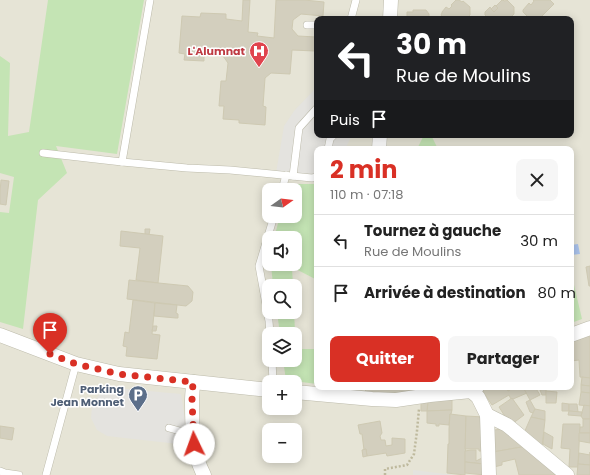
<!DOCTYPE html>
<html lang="fr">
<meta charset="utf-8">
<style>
:root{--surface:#fff;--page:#f6f6f6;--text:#222;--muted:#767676;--line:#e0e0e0;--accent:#d93025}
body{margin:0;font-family:Poppins,sans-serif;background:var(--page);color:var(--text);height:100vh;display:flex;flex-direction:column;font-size:15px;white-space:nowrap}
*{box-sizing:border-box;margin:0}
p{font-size:13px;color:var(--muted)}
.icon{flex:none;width:22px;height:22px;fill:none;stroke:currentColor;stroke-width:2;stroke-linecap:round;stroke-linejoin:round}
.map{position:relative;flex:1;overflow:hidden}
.side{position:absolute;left:314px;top:146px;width:260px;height:244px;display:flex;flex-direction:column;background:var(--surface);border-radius:8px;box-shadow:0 2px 10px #0003}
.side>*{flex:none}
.banner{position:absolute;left:314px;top:16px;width:260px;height:122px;border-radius:8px;box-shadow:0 2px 10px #0003;background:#202124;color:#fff;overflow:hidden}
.needle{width:26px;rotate:76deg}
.controls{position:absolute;left:262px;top:183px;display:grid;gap:8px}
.controls a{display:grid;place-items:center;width:40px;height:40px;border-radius:8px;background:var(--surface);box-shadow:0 2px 10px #0003;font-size:20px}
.pin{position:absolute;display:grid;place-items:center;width:34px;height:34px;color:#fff;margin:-41px -17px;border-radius:50% 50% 50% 0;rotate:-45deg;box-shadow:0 0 4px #0007}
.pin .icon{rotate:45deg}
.me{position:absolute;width:44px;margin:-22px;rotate:357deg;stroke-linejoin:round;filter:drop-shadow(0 0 3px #0008)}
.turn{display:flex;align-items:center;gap:14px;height:84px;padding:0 16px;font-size:18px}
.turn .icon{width:52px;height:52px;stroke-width:2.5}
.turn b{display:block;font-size:28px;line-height:34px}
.then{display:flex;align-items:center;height:38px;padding:0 16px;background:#0003;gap:8px;font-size:15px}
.round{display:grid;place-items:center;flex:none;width:42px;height:42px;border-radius:8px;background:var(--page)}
.head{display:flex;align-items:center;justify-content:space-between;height:68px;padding:0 16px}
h1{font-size:24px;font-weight:700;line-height:30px;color:var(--accent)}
.cta{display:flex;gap:8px;margin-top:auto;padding:8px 16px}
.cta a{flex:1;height:46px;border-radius:8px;background:var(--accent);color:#fff;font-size:16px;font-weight:700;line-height:46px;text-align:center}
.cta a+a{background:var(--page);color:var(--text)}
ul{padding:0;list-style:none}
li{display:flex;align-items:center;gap:12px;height:52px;padding:0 16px;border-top:1px solid var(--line)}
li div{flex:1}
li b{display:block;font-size:15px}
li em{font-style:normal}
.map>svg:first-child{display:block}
.residential{fill:#e6e4d6;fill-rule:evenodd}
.green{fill:#c4e4b4}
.parking{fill:#e4e3df}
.water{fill:#a9c2eb}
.building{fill:#d3cfbe;stroke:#cec9b2}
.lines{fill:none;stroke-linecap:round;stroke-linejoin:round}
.service-casing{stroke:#bdbbab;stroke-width:8}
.minor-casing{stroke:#bdbbab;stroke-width:15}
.path{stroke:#beb99d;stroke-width:2.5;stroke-dasharray:2 2;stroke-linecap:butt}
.service{stroke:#fff;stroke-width:7}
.minor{stroke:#fff;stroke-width:14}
.route{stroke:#d93025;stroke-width:7;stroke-dasharray:0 12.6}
.labels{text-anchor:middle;stroke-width:3;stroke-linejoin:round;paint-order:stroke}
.health-label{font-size:11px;font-weight:bold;fill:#be3a42;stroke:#fff;text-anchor:end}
.service-label{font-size:11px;font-weight:bold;fill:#4e5e75;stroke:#fff;text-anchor:end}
</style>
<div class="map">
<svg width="590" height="475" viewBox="0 0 590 475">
<rect width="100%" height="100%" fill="#f3f2e8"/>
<path class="residential" d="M0,0H590V475H0ZM317,19H571V135H317ZM317,149H571V387H317ZM269,190H295V216H269ZM269,238H295V264H269ZM269,286H295V312H269ZM269,334H295V360H269ZM269,382H295V408H269ZM269,430H295V456H269Z"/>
<g class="green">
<path d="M48,0H144L117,154L56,146L67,173L38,200L23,329L0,322V212L9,213L14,177L0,173V56L10,63L8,136L29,132Z"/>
<path d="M424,135H431L438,149H417Z"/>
<path d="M289,184H317V280L292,267L293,286H273L271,264H295V238H274L280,216H295V190H287Z"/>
<path d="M571,272L582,319L571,323Z"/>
<path d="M277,312H294L296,349H317V384L286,380L283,360H295V334H280Z"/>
</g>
<g class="parking">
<path d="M317,85V135H352L345,149H317V174L276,173L284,126L294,111L314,90Z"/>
<path d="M116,388L181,394L187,433V445L107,436L97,430L91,418L92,407L98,396L105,391Z"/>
<path d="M413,470L454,475H413Z"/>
</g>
<path class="water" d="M578,244L580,254L571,255V245Z"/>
<g class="building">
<path d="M243,0H250L248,32L258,33L257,36L274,38L276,0H304L324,2L323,16L301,14L293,20L292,29L298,36L316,37L315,51L292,50L290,74L271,73L265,78L263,106L266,107L265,125L239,123V120L223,119L224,106H219L221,81H226L228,63L223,56L204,55V61L184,60L185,54L179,53L182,16L200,17L201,13L226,14V19L242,21Z"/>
<path d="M456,0H459L462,2L463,1L470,7V15L466,19H444L441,15L442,13V12L446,7L449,9L452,6L451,5Z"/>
<path d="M502,0L505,1L507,0L514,7V14L509,19H489L485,15V12L490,7L494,12L498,8L496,6Z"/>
<path d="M533,0H550L554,4L539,19H530L523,12V10L529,3L531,5L534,1Z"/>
<path d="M495,5L498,8L494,12L491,9Z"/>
<path d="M413,10H426L429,14V19H407V12H413Z"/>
<path d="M1,180L9,181L6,205L0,204V192Z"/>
<path d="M145,229H150L149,235L145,234Z"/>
<path d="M121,231L163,236L158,283L136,280L140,248L120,246Z"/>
<path d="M590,266V286H589L586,267Z"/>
<path d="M129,280L188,286L193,292L192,301L186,306L127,299Z"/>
<path d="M133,300L155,303L152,334L160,335L157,359L126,356L127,347L123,346L125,332L129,333Z"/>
<path d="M155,303L177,305L176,313L178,314V318H176L154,316Z"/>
<path d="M153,326H157L156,331H152Z"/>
<path d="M590,334V378L580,377L579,360L571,361V338Z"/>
<path d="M582,377L590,378V386L581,385Z"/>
<path d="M581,385L590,386V393L581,392Z"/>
<path d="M365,387H423L422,390L407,392L366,394Z"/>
<path d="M487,387H505L508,391L515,387H523L527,393L513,399H511L509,395L492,405L482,390Z"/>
<path d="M505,387H515L508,391Z"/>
<path d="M523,387H535L540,395L530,400Z"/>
<path d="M546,389V395H542L540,390Z"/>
<path d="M546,391L557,392L556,403H546Z"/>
<path d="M581,392L590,393V406L579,405Z"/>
<path d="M512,398L524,415L512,424L506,418L499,407Z"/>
<path d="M452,400V410L427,411L428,401Z"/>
<path d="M530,400L535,409L533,413L530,412L526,402Z"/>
<path d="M421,401H428L427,411H421Z"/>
<path d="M562,403L569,404V411H562Z"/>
<path d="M569,404H577L578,412L569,411Z"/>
<path d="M584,405L590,406V419H583L581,416Z"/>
<path d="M535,409L545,411V420L531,417Z"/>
<path d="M452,410L451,414H450L449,425L439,424V426H436V424L427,423V411Z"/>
<path d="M569,411L582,412L581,416L568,415Z"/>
<path d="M450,414L466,416L465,475L447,473L448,444H449V429Z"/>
<path d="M466,416L484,417V451H479V449H465Z"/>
<path d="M531,417L545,420L542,447L524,433Z"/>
<path d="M583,419H590V433H579L580,427H583Z"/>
<path d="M380,421L382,433L380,436L381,440H385L386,446L392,445V438L405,439V453L387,456L386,453L367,456L366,449L364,450L362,434H360L358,425Z"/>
<path d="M563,424H580L578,467H569L570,449L561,448Z"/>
<path d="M0,426L14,428L12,440L0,438Z"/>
<path d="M506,429L527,446L493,452V430Z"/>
<path d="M544,432L553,437L552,449L543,444Z"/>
<path d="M579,433H590V443L579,441Z"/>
<path d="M527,446L549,464L555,475H519L515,459L502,462V465L494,467L493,452Z"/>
<path d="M366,449L367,456L363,457L362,450Z"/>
<path d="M471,450H476V461L482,458L484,464L465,462V451Z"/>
<path d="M590,452V465L578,464L579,453L590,455Z"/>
<path d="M465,462L484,464L485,475L465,473Z"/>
<path d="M578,464L590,465V475H577Z"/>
</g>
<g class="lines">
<defs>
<g id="service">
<path d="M351,19L356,0"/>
<path d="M307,25H317"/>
<path d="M328,149L330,139L334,135"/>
<path d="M43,153L122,162L150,0"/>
<path d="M122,162L187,168L230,170L312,178L317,177"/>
<path d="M293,176L299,128L317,108"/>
<path d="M282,190L286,175"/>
<path d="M270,334L269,321L259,266L274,216"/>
<path d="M272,360L273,382"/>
<path d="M169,428L187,433H194"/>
<path d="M0,471L5,473L19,475"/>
<path d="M46,475L76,364"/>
</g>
<g id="minor">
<path d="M390,19L391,0"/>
<path d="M379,149L380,135"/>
<path d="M0,335L76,364L119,374L269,390"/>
<path d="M571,335L590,328"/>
<path d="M193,382C193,388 192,395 192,401C192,425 192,453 204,475"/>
<path d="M471,391L478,397L487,415L489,475"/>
<path d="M295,392L372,399L396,400L430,395L471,391L477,387"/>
<path d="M487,415L507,425L567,475"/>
</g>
</defs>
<use href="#service" class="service-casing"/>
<use href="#minor" class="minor-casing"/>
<path class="path" d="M385,475V469L407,465L414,454L417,431L419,409"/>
<use href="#service" class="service"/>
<use href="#minor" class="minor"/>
</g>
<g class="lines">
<path class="route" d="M50,354L76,364L119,374L193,382L192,400L194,444"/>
</g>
<defs>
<symbol id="hospital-pin" viewBox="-11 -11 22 30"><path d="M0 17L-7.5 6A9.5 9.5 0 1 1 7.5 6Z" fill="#e0444e" stroke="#fff"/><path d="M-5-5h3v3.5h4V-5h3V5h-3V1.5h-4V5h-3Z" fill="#fff"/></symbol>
<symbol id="parking-pin" viewBox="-11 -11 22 30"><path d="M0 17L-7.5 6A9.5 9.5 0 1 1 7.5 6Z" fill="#5c6f8a" stroke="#fff"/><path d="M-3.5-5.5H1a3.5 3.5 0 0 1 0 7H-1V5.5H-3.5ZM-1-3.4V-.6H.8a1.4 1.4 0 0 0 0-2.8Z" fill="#fff"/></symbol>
</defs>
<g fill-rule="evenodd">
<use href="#hospital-pin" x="248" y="40" width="22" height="30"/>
<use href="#parking-pin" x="127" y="384" width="22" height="30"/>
</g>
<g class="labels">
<g class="health-label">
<text x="245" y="55">L'Alumnat</text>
</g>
<g class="service-label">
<text x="124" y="393">Parking<tspan x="124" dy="13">Jean Monnet</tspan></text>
</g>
</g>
</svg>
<div class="controls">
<a><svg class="needle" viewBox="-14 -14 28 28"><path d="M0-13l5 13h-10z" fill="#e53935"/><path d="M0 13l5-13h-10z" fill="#767676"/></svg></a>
<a><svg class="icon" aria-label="sound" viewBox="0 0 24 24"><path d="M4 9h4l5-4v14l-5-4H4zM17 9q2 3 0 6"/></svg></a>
<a><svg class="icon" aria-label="search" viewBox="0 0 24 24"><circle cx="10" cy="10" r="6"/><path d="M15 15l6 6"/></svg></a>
<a><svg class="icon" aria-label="layers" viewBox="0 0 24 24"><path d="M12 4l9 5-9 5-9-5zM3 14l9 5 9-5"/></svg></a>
<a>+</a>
<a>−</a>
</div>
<div class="pin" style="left:50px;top:354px;background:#d93025"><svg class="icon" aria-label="arrive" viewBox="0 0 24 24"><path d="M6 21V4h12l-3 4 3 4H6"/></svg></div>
<svg class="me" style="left:194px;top:444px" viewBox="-20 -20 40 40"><circle r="19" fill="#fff"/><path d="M0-13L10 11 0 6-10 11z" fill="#d93025"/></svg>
<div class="banner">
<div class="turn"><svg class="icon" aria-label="left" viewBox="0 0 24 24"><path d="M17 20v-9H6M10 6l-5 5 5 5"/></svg><div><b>30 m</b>Rue de Moulins</div></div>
<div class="then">Puis<svg class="icon" aria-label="arrive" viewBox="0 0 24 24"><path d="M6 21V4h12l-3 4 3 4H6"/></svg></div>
</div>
<section class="side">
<div class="head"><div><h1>2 min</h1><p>110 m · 07:18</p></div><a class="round"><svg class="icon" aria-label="close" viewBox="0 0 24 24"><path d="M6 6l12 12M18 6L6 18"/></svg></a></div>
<ul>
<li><svg class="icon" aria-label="left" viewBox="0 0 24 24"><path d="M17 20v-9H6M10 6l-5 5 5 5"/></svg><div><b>Tournez à gauche</b><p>Rue de Moulins</p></div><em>30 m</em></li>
<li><svg class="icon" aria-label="arrive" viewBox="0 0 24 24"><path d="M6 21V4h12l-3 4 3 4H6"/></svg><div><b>Arrivée à destination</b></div><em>80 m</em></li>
</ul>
<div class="cta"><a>Quitter</a><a>Partager</a></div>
</section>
</div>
